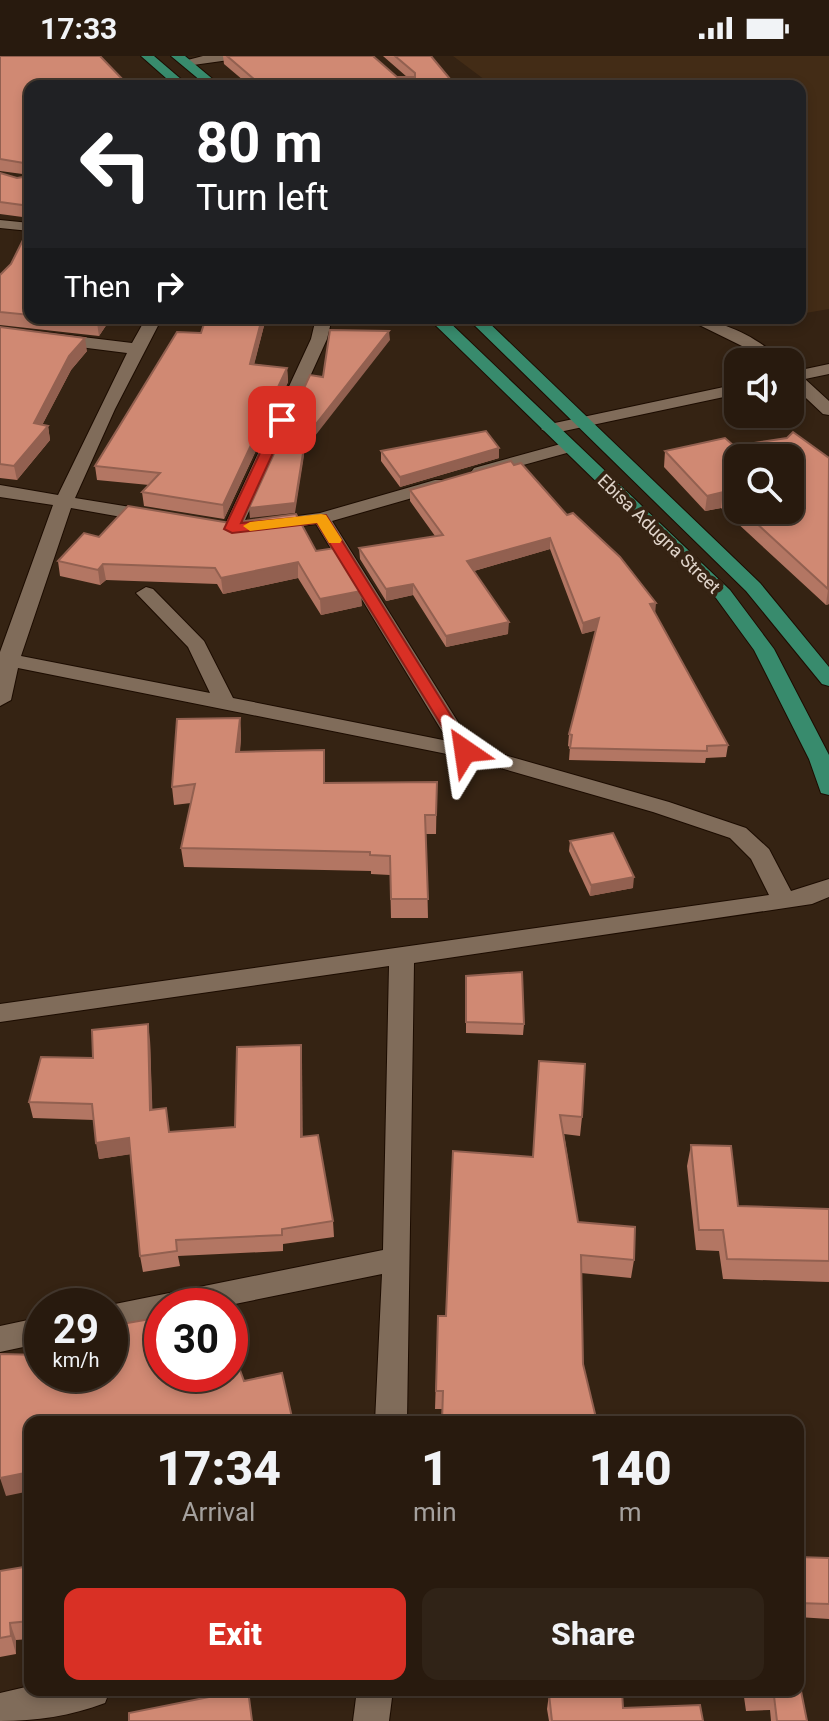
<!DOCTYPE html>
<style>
:root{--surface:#281a0e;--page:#302317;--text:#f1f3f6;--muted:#a5a19e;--line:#44382e;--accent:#d93025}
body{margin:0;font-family:Roboto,sans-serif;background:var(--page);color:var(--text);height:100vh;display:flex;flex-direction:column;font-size:30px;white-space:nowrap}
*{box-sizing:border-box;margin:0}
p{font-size:26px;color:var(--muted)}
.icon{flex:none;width:44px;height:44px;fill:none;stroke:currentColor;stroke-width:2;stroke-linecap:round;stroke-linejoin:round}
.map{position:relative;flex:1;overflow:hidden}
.details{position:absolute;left:24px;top:1360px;width:780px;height:280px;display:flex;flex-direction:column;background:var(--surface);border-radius:16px;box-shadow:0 4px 12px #0003,0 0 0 2px var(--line)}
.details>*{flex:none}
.hud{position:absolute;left:24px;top:24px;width:782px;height:244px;border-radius:16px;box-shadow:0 4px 12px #0003,0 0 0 2px var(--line);background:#202124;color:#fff;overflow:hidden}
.fabs{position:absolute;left:724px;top:292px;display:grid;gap:16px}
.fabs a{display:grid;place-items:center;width:80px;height:80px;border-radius:16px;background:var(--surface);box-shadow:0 4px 12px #0003,0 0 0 2px var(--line);font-size:40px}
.speed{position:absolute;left:24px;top:1232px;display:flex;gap:16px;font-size:40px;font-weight:700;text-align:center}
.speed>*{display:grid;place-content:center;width:104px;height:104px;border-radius:50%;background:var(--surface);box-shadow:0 4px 12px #0003,0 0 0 2px var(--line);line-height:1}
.speed small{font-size:20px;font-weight:400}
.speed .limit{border:12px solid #d22;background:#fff;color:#111}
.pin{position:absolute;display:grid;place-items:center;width:68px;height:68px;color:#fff;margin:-34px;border-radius:16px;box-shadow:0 4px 12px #0006}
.me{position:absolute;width:88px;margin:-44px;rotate:328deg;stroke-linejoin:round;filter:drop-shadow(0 0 6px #0008)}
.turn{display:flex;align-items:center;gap:28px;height:168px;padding:0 40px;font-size:36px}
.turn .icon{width:104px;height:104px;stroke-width:2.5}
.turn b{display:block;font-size:56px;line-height:68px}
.then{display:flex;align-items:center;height:76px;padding:0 40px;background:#0003;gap:16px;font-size:30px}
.eta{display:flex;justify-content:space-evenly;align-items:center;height:136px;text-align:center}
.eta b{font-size:48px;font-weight:800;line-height:56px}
.cta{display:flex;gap:16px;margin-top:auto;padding:16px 40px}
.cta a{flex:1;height:92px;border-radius:16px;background:var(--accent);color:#fff;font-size:32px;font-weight:800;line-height:92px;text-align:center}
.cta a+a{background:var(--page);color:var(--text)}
.status{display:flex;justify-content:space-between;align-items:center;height:56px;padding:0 40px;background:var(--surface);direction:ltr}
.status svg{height:22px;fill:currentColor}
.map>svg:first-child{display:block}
.built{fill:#432c16}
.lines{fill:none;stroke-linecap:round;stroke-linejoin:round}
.minor-casing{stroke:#1c0c01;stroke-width:2}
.major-casing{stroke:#1c0c01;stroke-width:2}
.minor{fill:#806c5a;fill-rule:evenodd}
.major{fill:#388b6d;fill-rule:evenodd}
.wall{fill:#b37663;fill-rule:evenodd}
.shaded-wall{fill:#926050}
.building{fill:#d08973;stroke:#926050;stroke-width:2}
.route{fill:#d93025;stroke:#8d1f18;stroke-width:2}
.slow{fill:#f59e0b}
.labels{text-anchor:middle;stroke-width:8;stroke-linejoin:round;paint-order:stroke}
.far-street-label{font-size:18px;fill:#e0d4ca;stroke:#352313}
</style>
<div class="status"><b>17:33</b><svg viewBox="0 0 49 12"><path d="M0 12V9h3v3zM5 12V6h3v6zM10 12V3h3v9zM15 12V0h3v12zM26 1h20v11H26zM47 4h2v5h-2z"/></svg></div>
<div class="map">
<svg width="829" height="1665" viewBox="0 0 829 1665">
<rect width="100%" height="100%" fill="#352313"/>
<path class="built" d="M453,0H829V253L800,258V30H493Z"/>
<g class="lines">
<defs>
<g id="minor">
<path d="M203,0H235L229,4L186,10L180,6Z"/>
<path d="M0,164L30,167V175L0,172Z"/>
<path d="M146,262H162L115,353L75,442L155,455L164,461L155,467L71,452L21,600L210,637L188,591L136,537L146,531L153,533L204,585L233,642L448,685L316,468L267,475L258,469L260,465L320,457L435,424H447L450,428L447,432L332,465L473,690L669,746L746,772L769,793L791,835L829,823V841L812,848L414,907L407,1366H375L382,1218L225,1250H162V1263L110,1274V1250H105L383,1194L389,910L0,966V948L769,839L751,803L730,782L653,756L462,701L18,612L11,644L0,650V596L53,449L0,441V429L58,439L127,297L0,281V271L132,287Z"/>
<path d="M316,262H332L327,283L241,473L239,477H225L223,473L311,283Z"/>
<path d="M685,262C718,262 760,281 782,306H763L742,290Z"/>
<path d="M829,308V318L805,323L829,345V359L823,358L790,327V313L796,315Z"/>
<path d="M738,328V338L550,378L541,373L550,368Z"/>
<path d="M568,386L574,387L577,391L574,395L480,421L471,416L474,412Z"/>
<path d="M42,1261V1287L0,1296V1270Z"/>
<path d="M30,1630V1634H110L105,1647C71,1660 36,1665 0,1665V1637Z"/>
<path d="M357,1634H393L389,1665H353Z"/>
</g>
<g id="major">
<path d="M141,0H154L189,30H175Z"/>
<path d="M171,0H185L221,30H207Z"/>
<path d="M428,262H445L730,534L774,593L829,699V739L821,737L809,703L754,594L716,542Z"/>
<path d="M467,262H484L760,527L829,611V630L822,628L746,535Z"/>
</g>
</defs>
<use href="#minor" class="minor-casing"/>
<use href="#major" class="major-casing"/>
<use href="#minor" class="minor"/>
<use href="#major" class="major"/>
</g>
<g class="wall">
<path d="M0,0L129,30L30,119L0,115Z"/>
<path d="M223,0H373L397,21H407L383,0H431L450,23L458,30H250L224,8Z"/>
<path d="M0,117L17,122L30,120V162L0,158Z"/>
<path d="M30,170V262H107V268L99,280L0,269V219L11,208Z"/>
<path d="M206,262H266L254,308L287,312L288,326L224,463L144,450L142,436L149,429L97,424L95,410L201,277Z"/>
<path d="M0,271L87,295L71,314L42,369L48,370L50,384L17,424L0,422Z"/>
<path d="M734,390L829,402V548L826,549L721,452L705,455L664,411L665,395ZM738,402L790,454H738Z"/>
<path d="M499,392V402L400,431L381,405V395Z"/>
<path d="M511,405L655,557L728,689L726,701L706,702L705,707L569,704L570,691L568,690L569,678L596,574L582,578L550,493L474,515L508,578L446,591L413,539L386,545L360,503L359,492L435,480L410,445V434Z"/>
<path d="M316,495L362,550L321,559L298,522L223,538L217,528L106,524L100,529L60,520L58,505Z"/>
<path d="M240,662L241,681L240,696L324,694L325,727L437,726L436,778H426L428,862H391L390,819L371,818V815L184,811L181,792L191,747L174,749L172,731Z"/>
<path d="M570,785L633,832L590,840L569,795Z"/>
<path d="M466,920L524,968L523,979L466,977Z"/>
<path d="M150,984L152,1054L169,1076L235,1071L301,989L302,1081L333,1165L334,1181L283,1188V1195L178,1200L180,1210L143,1216L140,1200L130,1098L99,1103L94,1064L33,1062L29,1046L93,1002Z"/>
<path d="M539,1005L582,1061L580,1080L564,1078L578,1166L634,1204L631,1222L581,1217L583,1308L443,1353H435L438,1260H446L533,1101Z"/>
<path d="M691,1089L738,1150L829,1153V1226L723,1223L719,1195L696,1194L687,1110Z"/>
<path d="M798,1501L829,1502V1563L798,1561Z"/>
<path d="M30,1510V1583L16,1584V1598L0,1601V1515Z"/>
<path d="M743,1634H798L807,1665H771L770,1654L746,1655Z"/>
<path d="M549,1638L623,1652L703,1665H549L547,1653Z"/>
</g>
<g class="shaded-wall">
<path d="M101,262H107V268L99,280L97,267Z"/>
<path d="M262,262H266L251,321L250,308Z"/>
<path d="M389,275L390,284L304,394V400L295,457L250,462L249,452Z"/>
<path d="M85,282L87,295L71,314L36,381L34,367L69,300Z"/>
<path d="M287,312L288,326L224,463L223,449Z"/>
<path d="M48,370L50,384L17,424L14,410Z"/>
<path d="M499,392V402L400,431V421Z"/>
<path d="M723,436L721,452L705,455L707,440Z"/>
<path d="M550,482V493L467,517V505Z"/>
<path d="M298,506V522L223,538L221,522Z"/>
<path d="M103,508L106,524L100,529L98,514Z"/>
<path d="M413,528V539L386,545V533Z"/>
<path d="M829,533V548L826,549L828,533Z"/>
<path d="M361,535L362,550L321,559L320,543Z"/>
<path d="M656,547L655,559L650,548Z"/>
<path d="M599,562L598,574L582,578L583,567Z"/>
<path d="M509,566L508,578L446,591V580Z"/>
<path d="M240,662L241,681L238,714L236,696Z"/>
<path d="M634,821L633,832L590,840L591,829Z"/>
<path d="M148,968L150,984L153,1070L150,1054Z"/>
<path d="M301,989L302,1005L303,1097L301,1081Z"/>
<path d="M129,1082L132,1098L99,1103L96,1087Z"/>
<path d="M30,1416V1435L6,1440L0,1422Z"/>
<path d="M10,1567L16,1584V1598L11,1580Z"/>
</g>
<g class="building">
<path d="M0,0H100L129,30H30V108L0,103Z"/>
<path d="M227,0H373L397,21H415V17L395,0H431L450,23L458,30H262Z"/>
<path d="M0,117L17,122L30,120V150L0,146Z"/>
<path d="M30,170V259L0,256V219L11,208Z"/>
<path d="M54,262H101L97,267Z"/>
<path d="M206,262H262L250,308L287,312L223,449L142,436L160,417L95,410L177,276L201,277Z"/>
<path d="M0,271L85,282L69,300L34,367L48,370L14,410L0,408Z"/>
<path d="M330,274L389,275L298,391H304L295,447L249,452L310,319L323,321Z"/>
<path d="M486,375L499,392L400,421L381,395Z"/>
<path d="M793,376L829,402L828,533L742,454H790V402H738V450L723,436L707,440L665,395L725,382L734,390L787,382Z"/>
<path d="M511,405L514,409L521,407L567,459L573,457L620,501L656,547L650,548L728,689L707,690V695L570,692L572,679L569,678L599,562L583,567L550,482L467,505L509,566L446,580L413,528L386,533L359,492L443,479L410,434Z"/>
<path d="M128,450L230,467L296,458L316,495L335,492L361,535L320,543L298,506L221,522L215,512L103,508L98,514L58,505L84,477L99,481Z"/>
<path d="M240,662L236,696L324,694V727L437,726L436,759H425L428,843H391L390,800L370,799V796L181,792L195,728L172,731L177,663Z"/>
<path d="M613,777L634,821L591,829L570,785Z"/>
<path d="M522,916L524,968L466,966V920Z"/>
<path d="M148,968L150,1054L166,1052L169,1076L235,1071L237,991L301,989V1081L318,1079L333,1165L282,1173V1179L176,1184L177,1195L140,1200L129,1082L96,1087L92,1048L29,1046L41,1001L93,1002L92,974Z"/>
<path d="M539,1005L585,1008L582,1061L560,1059L578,1166L635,1171L634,1204L581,1199L583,1308L597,1366H442L443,1335H436L438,1260H446L453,1095L533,1101Z"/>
<path d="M691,1089L731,1090L738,1150L829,1153V1205L727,1203L723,1174H699Z"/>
<path d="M162,1261V1318H230V1287L244,1325L282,1317L293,1366H30V1416L0,1422V1298L42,1299V1318H110V1270Z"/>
<path d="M798,1501L829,1502V1548L798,1547Z"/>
<path d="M30,1510V1565L10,1567L11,1580L0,1582V1515Z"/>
<path d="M798,1620L807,1665H777L774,1640L750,1641L749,1634H798Z"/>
<path d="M244,1634H248L252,1665H129V1657Z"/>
<path d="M622,1635L623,1652L700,1649L703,1665H552L549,1638Z"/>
</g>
<path class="route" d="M277,361L288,364L241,467L326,459L473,695L471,698H459L317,467L232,477L224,473Z"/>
<path class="slow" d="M321,458L326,459L342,484L340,487H329L317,467L250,475L243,470L250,466Z"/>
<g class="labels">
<g class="far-street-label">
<text transform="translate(659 478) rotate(44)" y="6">Ebisa Adugna Street</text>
</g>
</g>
</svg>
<div class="fabs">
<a><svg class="icon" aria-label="sound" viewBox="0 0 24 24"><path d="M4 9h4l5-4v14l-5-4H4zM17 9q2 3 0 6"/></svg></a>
<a><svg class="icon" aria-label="search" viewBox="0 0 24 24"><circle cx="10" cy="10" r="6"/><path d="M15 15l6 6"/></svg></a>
</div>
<div class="speed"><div>29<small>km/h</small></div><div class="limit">30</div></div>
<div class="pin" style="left:282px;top:364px;background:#d93025"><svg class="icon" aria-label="arrive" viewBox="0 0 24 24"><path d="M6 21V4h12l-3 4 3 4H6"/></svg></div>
<svg class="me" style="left:465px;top:695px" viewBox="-20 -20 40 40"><path d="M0-17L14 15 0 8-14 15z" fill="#d93025" stroke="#fff" stroke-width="4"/></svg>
<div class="hud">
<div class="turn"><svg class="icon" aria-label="left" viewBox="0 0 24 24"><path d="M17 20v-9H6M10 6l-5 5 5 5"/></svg><div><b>80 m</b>Turn left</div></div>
<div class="then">Then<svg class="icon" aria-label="right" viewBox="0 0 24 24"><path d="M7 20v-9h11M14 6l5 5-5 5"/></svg></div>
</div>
<section class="details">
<div class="eta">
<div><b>17:34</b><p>Arrival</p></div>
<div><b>1</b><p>min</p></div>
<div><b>140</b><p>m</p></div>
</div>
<div class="cta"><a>Exit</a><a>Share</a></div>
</section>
</div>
